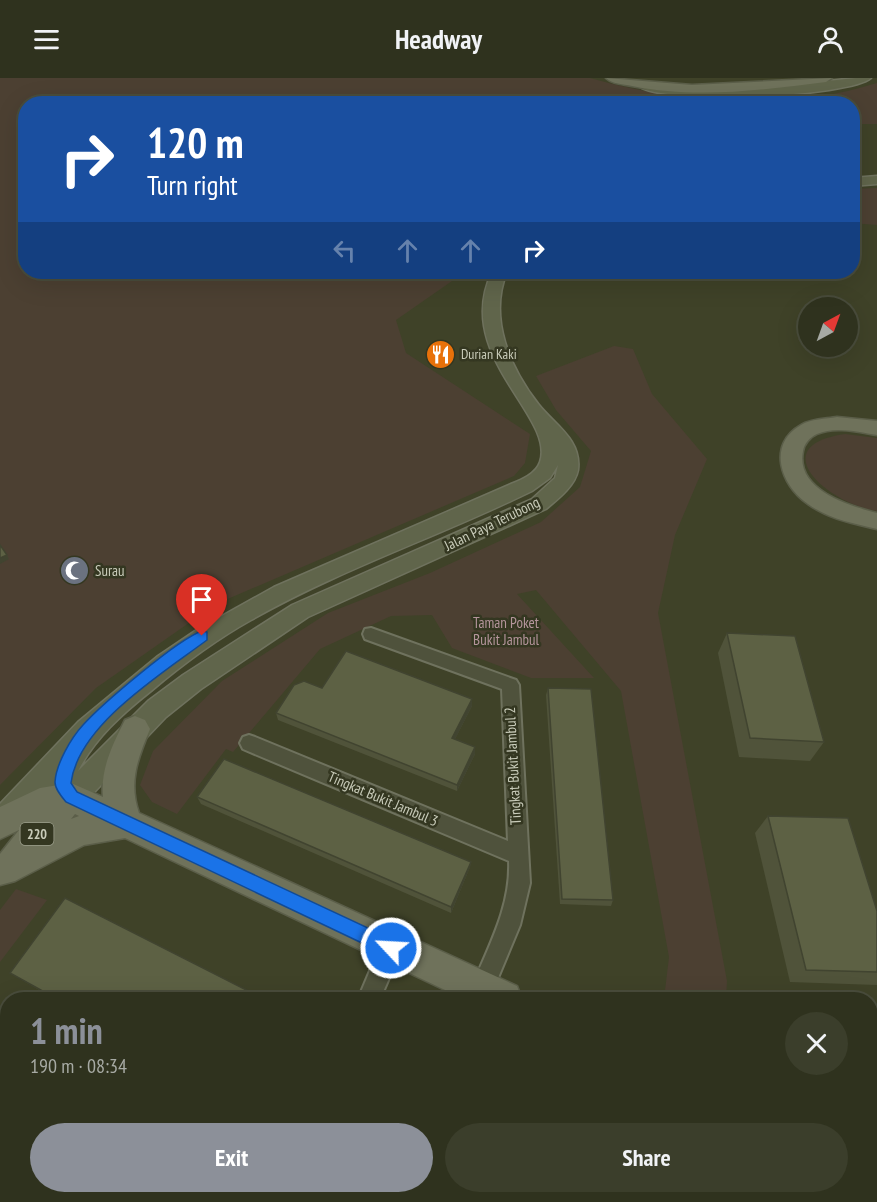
<!DOCTYPE html>
<meta charset="utf-8">
<style>
:root{--surface:#2f321e;--page:#3b3e2b;--text:#f1f3f6;--muted:#a7aaa4;--line:#4a4d3c;--accent:#8c9099}
body{margin:0;font-family:"PT Sans Narrow",sans-serif;background:var(--page);color:var(--text);height:100vh;display:flex;flex-direction:column;font-size:22px;white-space:nowrap}
*{box-sizing:border-box;margin:0}
p{font-size:20px;color:var(--muted)}
.icon{flex:none;width:33px;height:33px;fill:none;stroke:currentColor;stroke-width:2;stroke-linecap:round;stroke-linejoin:round}
.map{position:relative;flex:1;overflow:hidden}
.details{position:absolute;left:0px;top:914px;width:878px;height:212px;display:flex;flex-direction:column;background:var(--surface);border-radius:24px 24px 0 0;box-shadow:0 6px 24px #0002,0 0 0 2px var(--line)}
.details>*{flex:none}
.guide{position:absolute;left:18px;top:18px;width:842px;height:183px;border-radius:24px;box-shadow:0 6px 24px #0002,0 0 0 2px var(--line);background:#1a4fa0;color:#fff;overflow:hidden}
.needle{width:39px;rotate:41deg}
.buttons{position:absolute;left:798px;top:219px;display:grid;gap:12px}
.buttons a{display:grid;place-items:center;width:60px;height:60px;border-radius:50%;background:var(--surface);box-shadow:0 6px 24px #0002,0 0 0 2px var(--line);font-size:30px}
.pin{position:absolute;display:grid;place-items:center;width:51px;height:51px;color:#fff;margin:-62px -26px;border-radius:50% 50% 50% 0;rotate:-45deg;box-shadow:0 0 6px #0007}
.pin .icon{rotate:45deg}
.me{position:absolute;width:66px;margin:-33px;rotate:295deg;stroke-linejoin:round;filter:drop-shadow(0 0 4px #0008)}
.turn{display:flex;align-items:center;gap:21px;height:126px;padding:0 30px;font-size:27px}
.turn .icon{width:78px;height:78px;stroke-width:2.5}
.turn b{display:block;font-size:42px;line-height:51px}
.lanes{display:flex;align-items:center;height:57px;padding:0 30px;background:#0003;justify-content:center;gap:30px;direction:ltr}
.lanes .off{opacity:.35}
.round{display:grid;place-items:center;flex:none;width:63px;height:63px;border-radius:32px;background:var(--page)}
.overview{display:flex;align-items:center;justify-content:space-between;height:102px;padding:0 30px}
h1{font-size:36px;font-weight:700;line-height:45px;color:var(--accent)}
.button{display:flex;gap:12px;margin-top:auto;padding:12px 30px}
.button a{flex:1;height:69px;border-radius:36px;background:var(--accent);color:#fff;font-size:24px;font-weight:700;line-height:69px;text-align:center}
.button a+a{background:var(--page);color:var(--text)}
header{display:flex;justify-content:space-between;align-items:center;height:78px;padding:0 30px;background:var(--surface);font-size:27px;font-weight:700}
.map>svg:first-child{display:block}
.green{fill:#4c4032}
.lines{fill:none;stroke-linecap:round;stroke-linejoin:round}
.street-casing{stroke:#6f725e;stroke-width:4}
.secondary-casing{stroke:#6f725e;stroke-width:3}
.primary-casing{stroke:#5b5e49;stroke-width:3}
.street{fill:#4f523c;fill-rule:evenodd}
.secondary{fill:#60654b;fill-rule:evenodd}
.primary{fill:#6f725b;fill-rule:evenodd}
.wall{fill:#50533a}
.shaded-wall{fill:#414430}
.building{fill:#5d6144;stroke:#414430;stroke-width:1.5}
.route{fill:#1a73e8;stroke:#114b97;stroke-width:1.5}
.labels{text-anchor:middle;stroke-width:5;stroke-linejoin:round;paint-order:stroke}
.far-poi-label{font-size:14px;fill:#c9ccba;stroke:#343721;text-anchor:start}
.shield{fill:#343721;stroke:#9c9f8c;stroke-width:1.5}
.shield-label{font-size:14px;font-weight:bold;fill:#c9ccba}
.street-label{font-size:15px;fill:#c9ccba;stroke:#343721}
.poi-label{font-size:15px;fill:#c9ccba;stroke:#343721;text-anchor:start}
.park-label{font-size:15px;fill:#b5959c;stroke:#343721}
</style>
<header><svg class="icon" aria-label="menu" viewBox="0 0 24 24"><path d="M4 6h16M4 12h16M4 18h16"/></svg>Headway<svg class="icon" aria-label="person" viewBox="0 0 24 24"><circle cx="12" cy="8" r="4"/><path d="M4 21q1-7 8-7t8 7"/></svg></header>
<div class="map">
<svg width="877" height="1124" viewBox="0 0 877 1124">
<rect width="100%" height="100%" fill="#3f4228"/>
<g class="green">
<path d="M0,0H590C683,26 784,34 877,5V46H852V26H26V194H465L396,242L406,275L530,356L525,385L514,398L216,526L96,610L0,707Z"/>
<path d="M877,110V147L852,145V111Z"/>
<path d="M614,268L633,271L652,316L707,381L675,457L658,535L727,903L726,921H664L669,879L621,613L536,512L517,516L594,600H531L452,570L432,537L391,538L320,571L233,674L226,671L177,736L152,724L140,707L153,673L222,603L328,535L430,495L541,444L580,409L591,373L556,332L536,298Z"/>
<path d="M845,356L877,360V433C828,426 762,368 845,356Z"/>
<path d="M16,811L47,822L0,884V832Z"/>
<path d="M877,1068V1124H690L691,1118H870V1069Z"/>
<path d="M371,1118H558L557,1124H368Z"/>
</g>
<g class="lines">
<defs>
<g id="street">
<path d="M371,550L516,602L519,607L530,805L520,847L490,919L485,921L474,919L471,911C488,869 511,829 509,783L243,671L240,665L243,659L249,657L255,659L508,763L502,611L365,561L363,556L365,551Z"/>
<path d="M391,859L399,862L402,870L380,921H358L383,862Z"/>
<path d="M275,1118H301L299,1124H273Z"/>
</g>
<g id="secondary">
<path d="M856,0H871C850,19 662,27 639,8L645,5L688,11L730,13Z"/>
<path d="M877,98V106L852,108V100Z"/>
<path d="M492,194H507C488,240 510,290 539,327C555,347 582,362 578,392C575,408 558,421 546,431L308,539L201,611L166,639L81,728L71,732L61,728L51,710L15,749L5,753L0,751V726L78,644L158,578L195,553L274,509L511,406C521,402 536,396 540,384C556,338 452,278 492,194ZM558,387L555,400L532,421L292,527L183,597L148,623L78,693C95,660 122,636 151,613C182,587 215,562 251,542C341,491 440,458 532,413L550,400Z"/>
</g>
<g id="primary">
<path d="M606,0L692,7L832,0L826,4C762,12 696,21 632,8C623,6 612,6 606,0Z"/>
<path d="M837,339L877,343V357C858,354 835,348 817,356C810,359 804,366 803,373C795,412 849,428 877,435V451C852,445 829,441 808,426C780,407 767,366 801,347C810,341 826,341 837,339Z"/>
<path d="M135,638L145,642L150,651C138,680 128,704 139,735L517,908L522,921H464L125,760L84,767L15,803L0,807V776L19,752L0,761V729L40,710L71,705L103,719C100,691 113,666 125,642ZM75,736L79,738L71,741Z"/>
<path d="M877,999V1039L870,1040V1000Z"/>
</g>
</defs>
<use href="#street" class="street-casing"/>
<use href="#secondary" class="secondary-casing"/>
<use href="#primary" class="primary-casing"/>
<use href="#street" class="street"/>
<use href="#secondary" class="secondary"/>
<use href="#primary" class="primary"/>
</g>
<g class="wall">
<path d="M727,555L824,664L810,683L739,679L718,575Z"/>
<path d="M322,610L472,628L455,661L475,669V676L457,713L278,642L276,635Z"/>
<path d="M548,610L613,822L611,828L560,826L546,617Z"/>
<path d="M197,719L471,784L470,789L451,835L201,726Z"/>
<path d="M768,738L877,833V907L790,904L755,755Z"/>
<path d="M10,895L264,921H55Z"/>
</g>
<g class="shaded-wall">
<path d="M7,477L9,481L0,486V480Z"/>
<path d="M472,621V628L452,667V660Z"/>
<path d="M475,669V676L457,713V707Z"/>
<path d="M471,784L470,789L451,835V829Z"/>
</g>
<g class="building">
<path d="M0,467L7,477L0,480Z"/>
<path d="M727,555L795,558L824,664L750,660Z"/>
<path d="M346,573L472,621L452,660L475,669L457,707L276,635L294,607L304,603L322,610Z"/>
<path d="M548,610L591,611L613,822L562,821Z"/>
<path d="M224,681L471,784L451,829L197,719Z"/>
<path d="M768,738L848,740L877,833V894L806,892Z"/>
<path d="M65,820L264,921H57L10,895Z"/>
</g>
<path class="route" d="M202,553L207,554V562C163,595 78,647 71,705L77,714L398,864L400,870L398,876L391,879L385,876L66,724C61,718 55,711 55,704C56,686 71,660 83,647C102,626 178,561 202,553Z"/>
<defs>
<symbol id="restaurant-disc" viewBox="-11 -11 22 22"><circle r="9.5" fill="#e8710a" stroke="#343721"/><path d="M-5-6h1v4h1v-4h1v4h1v-4h1v5L-1.5 .5V6h-2V.5L-5-1ZM5-6V6H3V1.5H1.5Q1.5-4 5-6Z" fill="#fff"/></symbol>
<symbol id="mosque-disc" viewBox="-11 -11 22 22"><circle r="9.5" fill="#6b7280" stroke="#343721"/><path d="M3.5-4.9A6 6 0 1 0 3.5 4.9A5 5 0 1 1 3.5-4.9Z" fill="#fff"/></symbol>
</defs>
<g fill-rule="evenodd">
<use href="#restaurant-disc" x="424" y="260" width="33" height="33"/>
<use href="#mosque-disc" x="58" y="476" width="33" height="33"/>
</g>
<g class="labels">
<g class="far-poi-label">
<text x="461" y="281">Durian Kaki</text>
</g>
<rect class="shield" x="20.5" y="745" width="33" height="22" rx="4.5"/>
<g class="shield-label">
<text x="37" y="761">220</text>
</g>
<g class="street-label">
<text transform="translate(492 446) rotate(-26)" y="5">Jalan Paya Terubong</text>
<text transform="translate(513 688) rotate(-93)" y="5">Tingkat Bukit Jambul 2</text>
<text transform="translate(383 721) rotate(23)" y="5">Tingkat Bukit Jambul 3</text>
</g>
<g class="poi-label">
<text x="95" y="498">Surau</text>
</g>
<g class="park-label">
<text x="506" y="550">Taman Poket<tspan x="506" dy="17">Bukit Jambul</tspan></text>
</g>
</g>
</svg>
<div class="buttons">
<a><svg class="needle" viewBox="-14 -14 28 28"><path d="M0-13l5 13h-10z" fill="#e53935"/><path d="M0 13l5-13h-10z" fill="#a7aaa4"/></svg></a>
</div>
<div class="pin" style="left:202px;top:558px;background:#d93025"><svg class="icon" aria-label="arrive" viewBox="0 0 24 24"><path d="M6 21V4h12l-3 4 3 4H6"/></svg></div>
<svg class="me" style="left:391px;top:870px" viewBox="-20 -20 40 40"><circle r="17" fill="#1a73e8" stroke="#fff" stroke-width="3"/><path d="M0-11L8 9 0 5-8 9z" fill="#fff"/></svg>
<div class="guide">
<div class="turn"><svg class="icon" aria-label="right" viewBox="0 0 24 24"><path d="M7 20v-9h11M14 6l5 5-5 5"/></svg><div><b>120 m</b>Turn right</div></div>
<div class="lanes"><svg class="icon off" aria-label="left" viewBox="0 0 24 24"><path d="M17 20v-9H6M10 6l-5 5 5 5"/></svg><svg class="icon off" aria-label="ahead" viewBox="0 0 24 24"><path d="M12 20V5M6 11l6-6 6 6"/></svg><svg class="icon off" aria-label="ahead" viewBox="0 0 24 24"><path d="M12 20V5M6 11l6-6 6 6"/></svg><svg class="icon" aria-label="right" viewBox="0 0 24 24"><path d="M7 20v-9h11M14 6l5 5-5 5"/></svg></div>
</div>
<section class="details">
<div class="overview"><div><h1>1 min</h1><p>190 m · 08:34</p></div><a class="round"><svg class="icon" aria-label="close" viewBox="0 0 24 24"><path d="M6 6l12 12M18 6L6 18"/></svg></a></div>
<div class="button"><a>Exit</a><a>Share</a></div>
</section>
</div>
